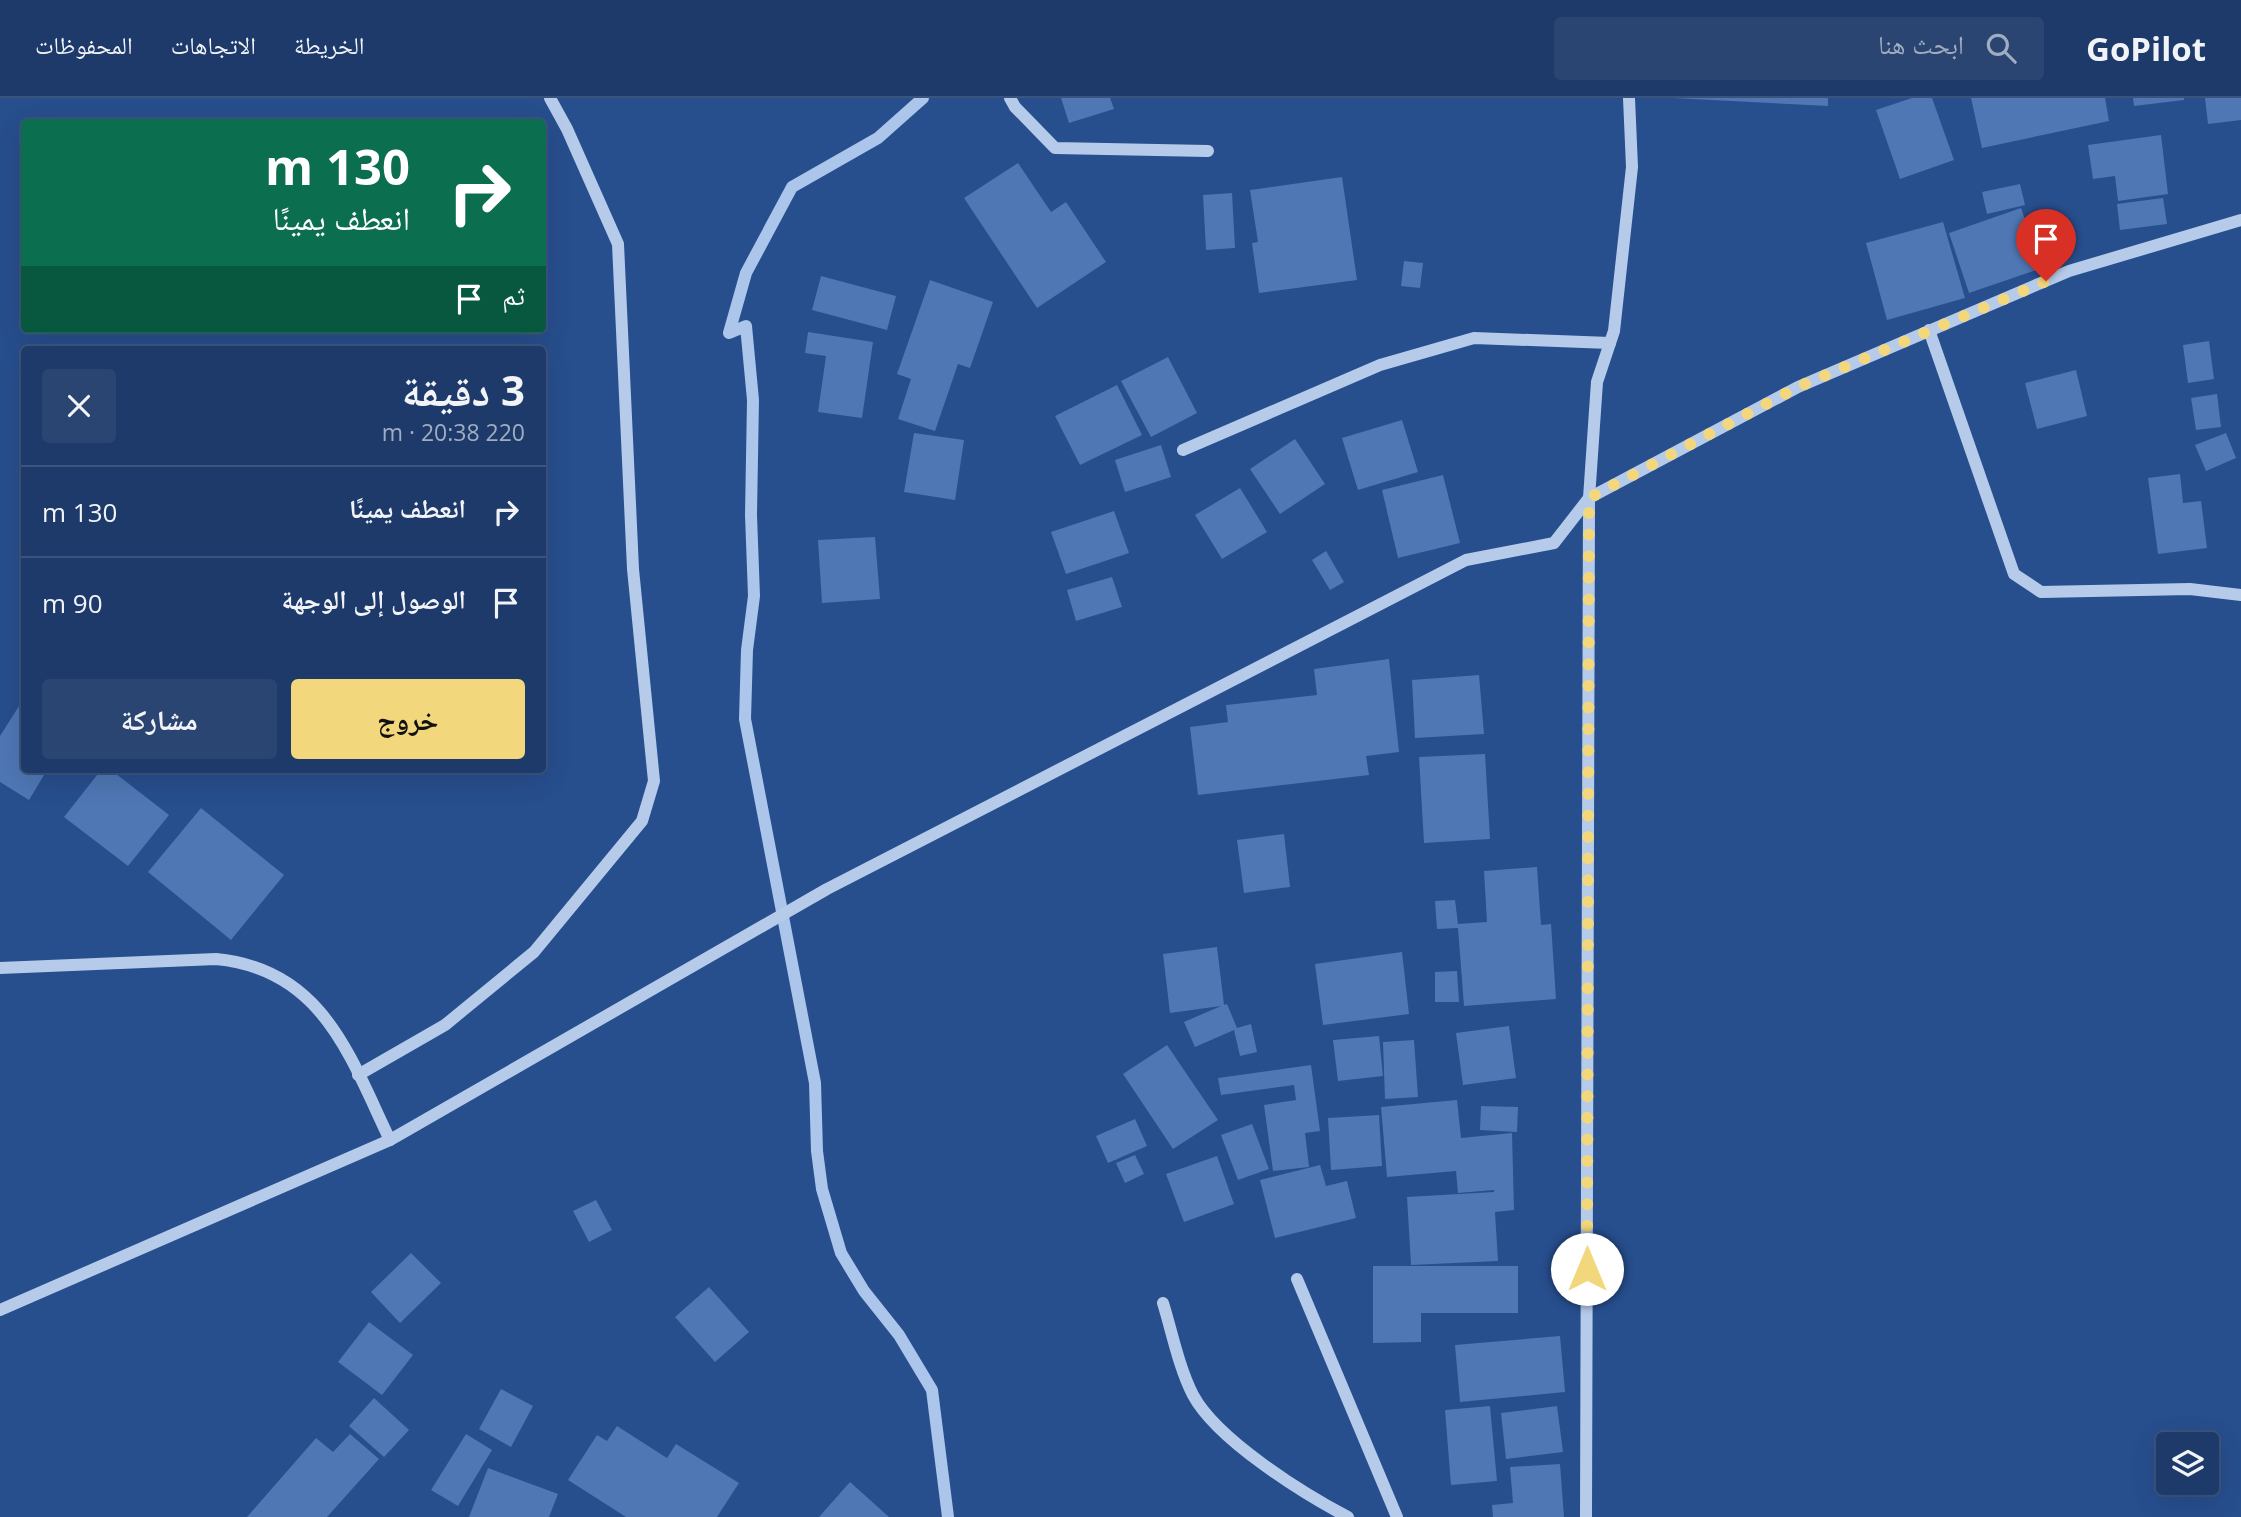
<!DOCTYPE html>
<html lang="ar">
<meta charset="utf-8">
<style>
:root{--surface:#1d3a6a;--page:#2a4572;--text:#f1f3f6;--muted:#a0adc1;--line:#3b547e;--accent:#f3d77c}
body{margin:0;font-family:"Open Sans","Noto Naskh Arabic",sans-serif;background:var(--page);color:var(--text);direction:rtl;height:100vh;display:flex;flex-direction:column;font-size:26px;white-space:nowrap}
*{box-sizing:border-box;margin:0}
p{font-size:23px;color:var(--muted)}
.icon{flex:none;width:38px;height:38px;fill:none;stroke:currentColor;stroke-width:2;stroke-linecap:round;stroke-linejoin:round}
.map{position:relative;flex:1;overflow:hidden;direction:ltr}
.details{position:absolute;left:21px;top:248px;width:525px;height:427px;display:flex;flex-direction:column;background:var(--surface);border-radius:7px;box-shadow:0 7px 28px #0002,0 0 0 2px var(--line);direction:rtl}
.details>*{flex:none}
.top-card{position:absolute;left:21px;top:21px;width:525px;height:214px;border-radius:7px;box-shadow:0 7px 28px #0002,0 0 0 2px var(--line);direction:rtl;background:#0b6e4f;color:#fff;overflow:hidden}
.fabs{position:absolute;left:2156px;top:1334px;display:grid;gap:14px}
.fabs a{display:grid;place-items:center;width:63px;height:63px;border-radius:7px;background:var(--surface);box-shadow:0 7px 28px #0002,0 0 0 2px var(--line);font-size:35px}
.pin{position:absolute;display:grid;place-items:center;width:60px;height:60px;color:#fff;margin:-72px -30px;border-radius:50% 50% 50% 0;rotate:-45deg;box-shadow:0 0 7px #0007}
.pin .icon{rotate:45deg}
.me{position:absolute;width:77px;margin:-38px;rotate:0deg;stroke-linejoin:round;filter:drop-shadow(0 0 5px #0008)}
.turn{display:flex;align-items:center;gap:24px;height:147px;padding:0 21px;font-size:32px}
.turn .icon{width:91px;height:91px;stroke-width:2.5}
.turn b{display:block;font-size:49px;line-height:60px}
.then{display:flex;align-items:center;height:66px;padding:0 21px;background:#0003;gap:14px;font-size:26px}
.round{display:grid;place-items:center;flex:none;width:74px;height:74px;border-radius:7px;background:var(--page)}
.overview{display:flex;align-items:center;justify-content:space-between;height:119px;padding:0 21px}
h1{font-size:42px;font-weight:700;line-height:52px}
.primary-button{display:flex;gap:14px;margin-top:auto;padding:14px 21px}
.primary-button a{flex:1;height:80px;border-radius:7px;background:var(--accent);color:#111;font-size:28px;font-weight:700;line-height:80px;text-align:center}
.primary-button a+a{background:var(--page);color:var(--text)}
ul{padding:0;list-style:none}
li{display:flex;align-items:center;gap:21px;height:91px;padding:0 21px;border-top:2px solid var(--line)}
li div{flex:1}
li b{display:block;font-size:26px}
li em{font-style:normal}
header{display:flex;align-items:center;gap:42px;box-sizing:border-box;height:98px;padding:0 35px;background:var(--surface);border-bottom:2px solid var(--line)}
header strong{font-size:33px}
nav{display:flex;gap:38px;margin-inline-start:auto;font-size:24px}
.search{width:490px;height:63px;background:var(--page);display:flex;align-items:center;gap:18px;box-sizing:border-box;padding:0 24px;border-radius:7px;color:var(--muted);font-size:26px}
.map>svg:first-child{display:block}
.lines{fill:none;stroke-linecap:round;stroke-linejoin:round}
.stream{stroke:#abc5eb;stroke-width:12}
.building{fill:#4f77b4}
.minor{stroke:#b6cbea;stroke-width:12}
.route{stroke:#f3d77c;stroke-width:12;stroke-dasharray:0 21.6}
</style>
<header>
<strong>GoPilot</strong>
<div class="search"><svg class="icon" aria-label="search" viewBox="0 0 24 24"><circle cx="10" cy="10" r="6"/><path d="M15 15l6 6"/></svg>ابحث هنا</div>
<nav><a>الخريطة</a><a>الاتجاهات</a><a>المحفوظات</a></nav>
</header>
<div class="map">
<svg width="2241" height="1419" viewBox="0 0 2241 1419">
<rect width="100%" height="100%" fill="#274e8d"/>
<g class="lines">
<path class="stream" d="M923,0L878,40L792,89L746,175L729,235L746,228L753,302L751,417L754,498L747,552L745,621L815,985L817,1053L822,1091L841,1155L864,1193L899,1237L932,1292L948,1419"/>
</g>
<g class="building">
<path d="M1061,0H1110L1114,11L1069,25Z"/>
<path d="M1673,0H1828V8Z"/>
<path d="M1912,0H1932L1954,62L1900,81L1876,12Z"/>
<path d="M1971,0H2105L2109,23L1982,50Z"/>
<path d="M2133,0H2184V2L2134,8Z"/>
<path d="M2205,0H2241V22L2208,26Z"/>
<path d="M2161,37L2168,96L2118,103L2115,78L2093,81L2088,47Z"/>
<path d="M1018,65L1051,114L1066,104L1106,164L1037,210L964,100Z"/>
<path d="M1342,79L1357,182L1259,195L1252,145L1258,144L1250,92Z"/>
<path d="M2020,86L2025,107L1987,116L1982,94Z"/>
<path d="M1232,95L1235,150L1206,152L1203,97Z"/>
<path d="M2163,100L2167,126L2120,132L2117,106Z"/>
<path d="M2021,110L2042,170L1969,195L1949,135Z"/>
<path d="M1943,124L1965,200L1887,222L1866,145Z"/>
<path d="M1404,163L1423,165L1420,190L1401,188Z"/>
<path d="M821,178L896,198L887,232L812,212Z"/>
<path d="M930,182L993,204L970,270L958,266L935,333L898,321L911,281L897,276Z"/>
<path d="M808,234L873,244L862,320L818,314L826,258L805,255Z"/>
<path d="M2209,243L2214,281L2188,285L2183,247Z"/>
<path d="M1168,259L1197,315L1151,339L1121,283Z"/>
<path d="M2076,272L2087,318L2037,331L2025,285Z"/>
<path d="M1117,287L1142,337L1080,367L1055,318Z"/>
<path d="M2217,296L2221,329L2196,332L2191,300Z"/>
<path d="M1402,322L1418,374L1358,392L1342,340Z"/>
<path d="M914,335L964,342L955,402L904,394Z"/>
<path d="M2226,335L2236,360L2206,373L2195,347Z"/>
<path d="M1295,341L1325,386L1280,416L1250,371Z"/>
<path d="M1161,347L1171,379L1125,394L1115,362Z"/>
<path d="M2180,376L2183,405L2201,403L2207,450L2158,456L2148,380Z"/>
<path d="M1443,377L1460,445L1398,460L1382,392Z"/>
<path d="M1240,390L1267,434L1222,461L1195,417Z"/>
<path d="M1114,413L1129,455L1066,476L1051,434Z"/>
<path d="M875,439L880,501L822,505L818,442Z"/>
<path d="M1326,453L1344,484L1330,492L1312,462Z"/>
<path d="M1112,479L1122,509L1076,523L1067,492Z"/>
<path d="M1389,561L1399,654L1366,658L1369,677L1198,697L1190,629L1228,624L1226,607L1317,597L1314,571Z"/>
<path d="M1479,577L1484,636L1415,640L1412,582Z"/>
<path d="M21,605L24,607V672H47L29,702L0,684V638Z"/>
<path d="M1485,656L1490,741L1424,745L1419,659Z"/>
<path d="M101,672H111L169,717L128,768L64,719Z"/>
<path d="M201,710L284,777L231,842L148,774Z"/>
<path d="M1284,736L1290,789L1244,795L1237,742Z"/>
<path d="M1537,769L1541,827L1551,826L1556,901L1464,908L1458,830L1437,831L1435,803L1455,802L1458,826L1487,824L1484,773Z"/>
<path d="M1217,849L1224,907L1227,906L1237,930L1251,926L1257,954L1240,958L1234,932L1195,949L1184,924L1221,908L1170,915L1163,856Z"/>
<path d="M1402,854L1409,916L1323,927L1315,866Z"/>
<path d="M1457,873L1459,904H1435V874Z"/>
<path d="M1509,928L1516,980L1463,987L1456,935Z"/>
<path d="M1379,938L1383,978L1338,983L1333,942Z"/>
<path d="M1414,942L1418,999L1385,1001L1383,944Z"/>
<path d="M1167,947L1218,1022L1173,1051L1123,976Z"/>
<path d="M1311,967L1320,1033L1305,1035L1309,1069L1273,1073L1264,1007L1296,1002L1294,987L1221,997L1218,980Z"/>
<path d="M1457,1002L1461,1040L1512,1035L1514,1112L1495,1114L1498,1163L1411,1167L1407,1099L1494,1094V1092L1458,1095L1456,1073L1387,1079L1381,1009Z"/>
<path d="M1481,1008L1518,1009L1517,1034L1480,1032Z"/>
<path d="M1379,1017L1382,1068L1331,1072L1328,1020Z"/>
<path d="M1135,1021L1147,1048L1108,1065L1096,1038Z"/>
<path d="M1252,1026L1269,1071L1238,1082L1221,1037Z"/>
<path d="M1135,1057L1144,1076L1125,1085L1116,1065Z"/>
<path d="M1217,1058L1234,1106L1184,1124L1166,1076Z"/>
<path d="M1320,1067L1326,1088L1347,1083L1356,1120L1275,1140L1260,1082Z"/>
<path d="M596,1102L612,1132L589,1144L573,1113Z"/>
<path d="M411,1155L441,1185L400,1225L371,1194Z"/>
<path d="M1373,1168H1518V1215H1421V1244L1373,1245Z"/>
<path d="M709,1189L749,1234L715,1264L675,1219Z"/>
<path d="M369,1224L413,1257L382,1297L338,1264Z"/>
<path d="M1560,1238L1565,1294L1460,1304L1455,1247Z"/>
<path d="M501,1291L533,1308L511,1349L479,1331Z"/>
<path d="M374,1300L409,1332L384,1359L349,1328Z"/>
<path d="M1490,1308L1497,1383L1451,1387L1445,1312Z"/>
<path d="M1557,1308L1563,1354L1506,1361L1501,1315Z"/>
<path d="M617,1328L667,1360L676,1346L739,1385L717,1419H626L568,1382L597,1337L607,1343Z"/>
<path d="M350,1336L379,1361L327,1419H247L316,1340L333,1354Z"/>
<path d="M466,1336L492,1352L458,1408L431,1392Z"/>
<path d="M1560,1366L1564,1419H1493L1492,1407L1513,1405L1510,1369Z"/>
<path d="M488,1370L558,1396L549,1419H469Z"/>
<path d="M850,1384L889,1419H819Z"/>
</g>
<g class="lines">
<g class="minor">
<path d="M1010,0L1015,9L1055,50L1208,53"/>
<path d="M1929,232L2014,476L2041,494L2190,491L2241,497"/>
<path d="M1183,352L1380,267L1474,240L1610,245"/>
<path d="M0,870L216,861C323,871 350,959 390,1042"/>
<path d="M358,977L445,927L534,854L642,723L654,683L633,471L618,146L567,31L550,0"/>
<path d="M1297,1181L1397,1419"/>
<path d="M1163,1205C1172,1234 1179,1270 1193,1297C1217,1342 1304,1396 1348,1419"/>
<path d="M0,1212L390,1042L827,791L1466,462L1554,445L1589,400L1798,289L2069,173L2241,122"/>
<path d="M1586,1419L1589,400L1597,284L1614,233L1632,69L1629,0"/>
</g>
</g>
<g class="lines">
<path class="route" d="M1587,1171L1589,400L1798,289L2046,183"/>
</g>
</svg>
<div class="fabs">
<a><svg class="icon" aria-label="layers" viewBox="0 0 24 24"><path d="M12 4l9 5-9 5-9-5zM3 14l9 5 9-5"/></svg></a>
</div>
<div class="pin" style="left:2046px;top:183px;background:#d93025"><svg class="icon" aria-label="arrive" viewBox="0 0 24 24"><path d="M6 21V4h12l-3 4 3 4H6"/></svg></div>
<svg class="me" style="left:1587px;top:1171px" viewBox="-20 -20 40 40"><circle r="19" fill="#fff"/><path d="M0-13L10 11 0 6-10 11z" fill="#f3d77c"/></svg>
<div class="top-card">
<div class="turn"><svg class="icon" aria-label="right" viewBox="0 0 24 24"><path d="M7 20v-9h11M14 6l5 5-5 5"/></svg><div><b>130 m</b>انعطف يمينًا</div></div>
<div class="then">ثم<svg class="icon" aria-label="arrive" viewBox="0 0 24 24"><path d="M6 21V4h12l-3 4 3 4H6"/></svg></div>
</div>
<section class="details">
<div class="overview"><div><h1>3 دقيقة</h1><p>220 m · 20:38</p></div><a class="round"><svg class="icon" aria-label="close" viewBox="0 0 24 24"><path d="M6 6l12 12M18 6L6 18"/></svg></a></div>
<ul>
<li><svg class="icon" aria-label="right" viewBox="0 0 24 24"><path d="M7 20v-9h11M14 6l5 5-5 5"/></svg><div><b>انعطف يمينًا</b></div><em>130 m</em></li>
<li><svg class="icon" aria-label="arrive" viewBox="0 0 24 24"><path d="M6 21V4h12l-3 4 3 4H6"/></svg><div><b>الوصول إلى الوجهة</b></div><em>90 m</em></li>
</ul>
<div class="primary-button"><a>خروج</a><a>مشاركة</a></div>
</section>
</div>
